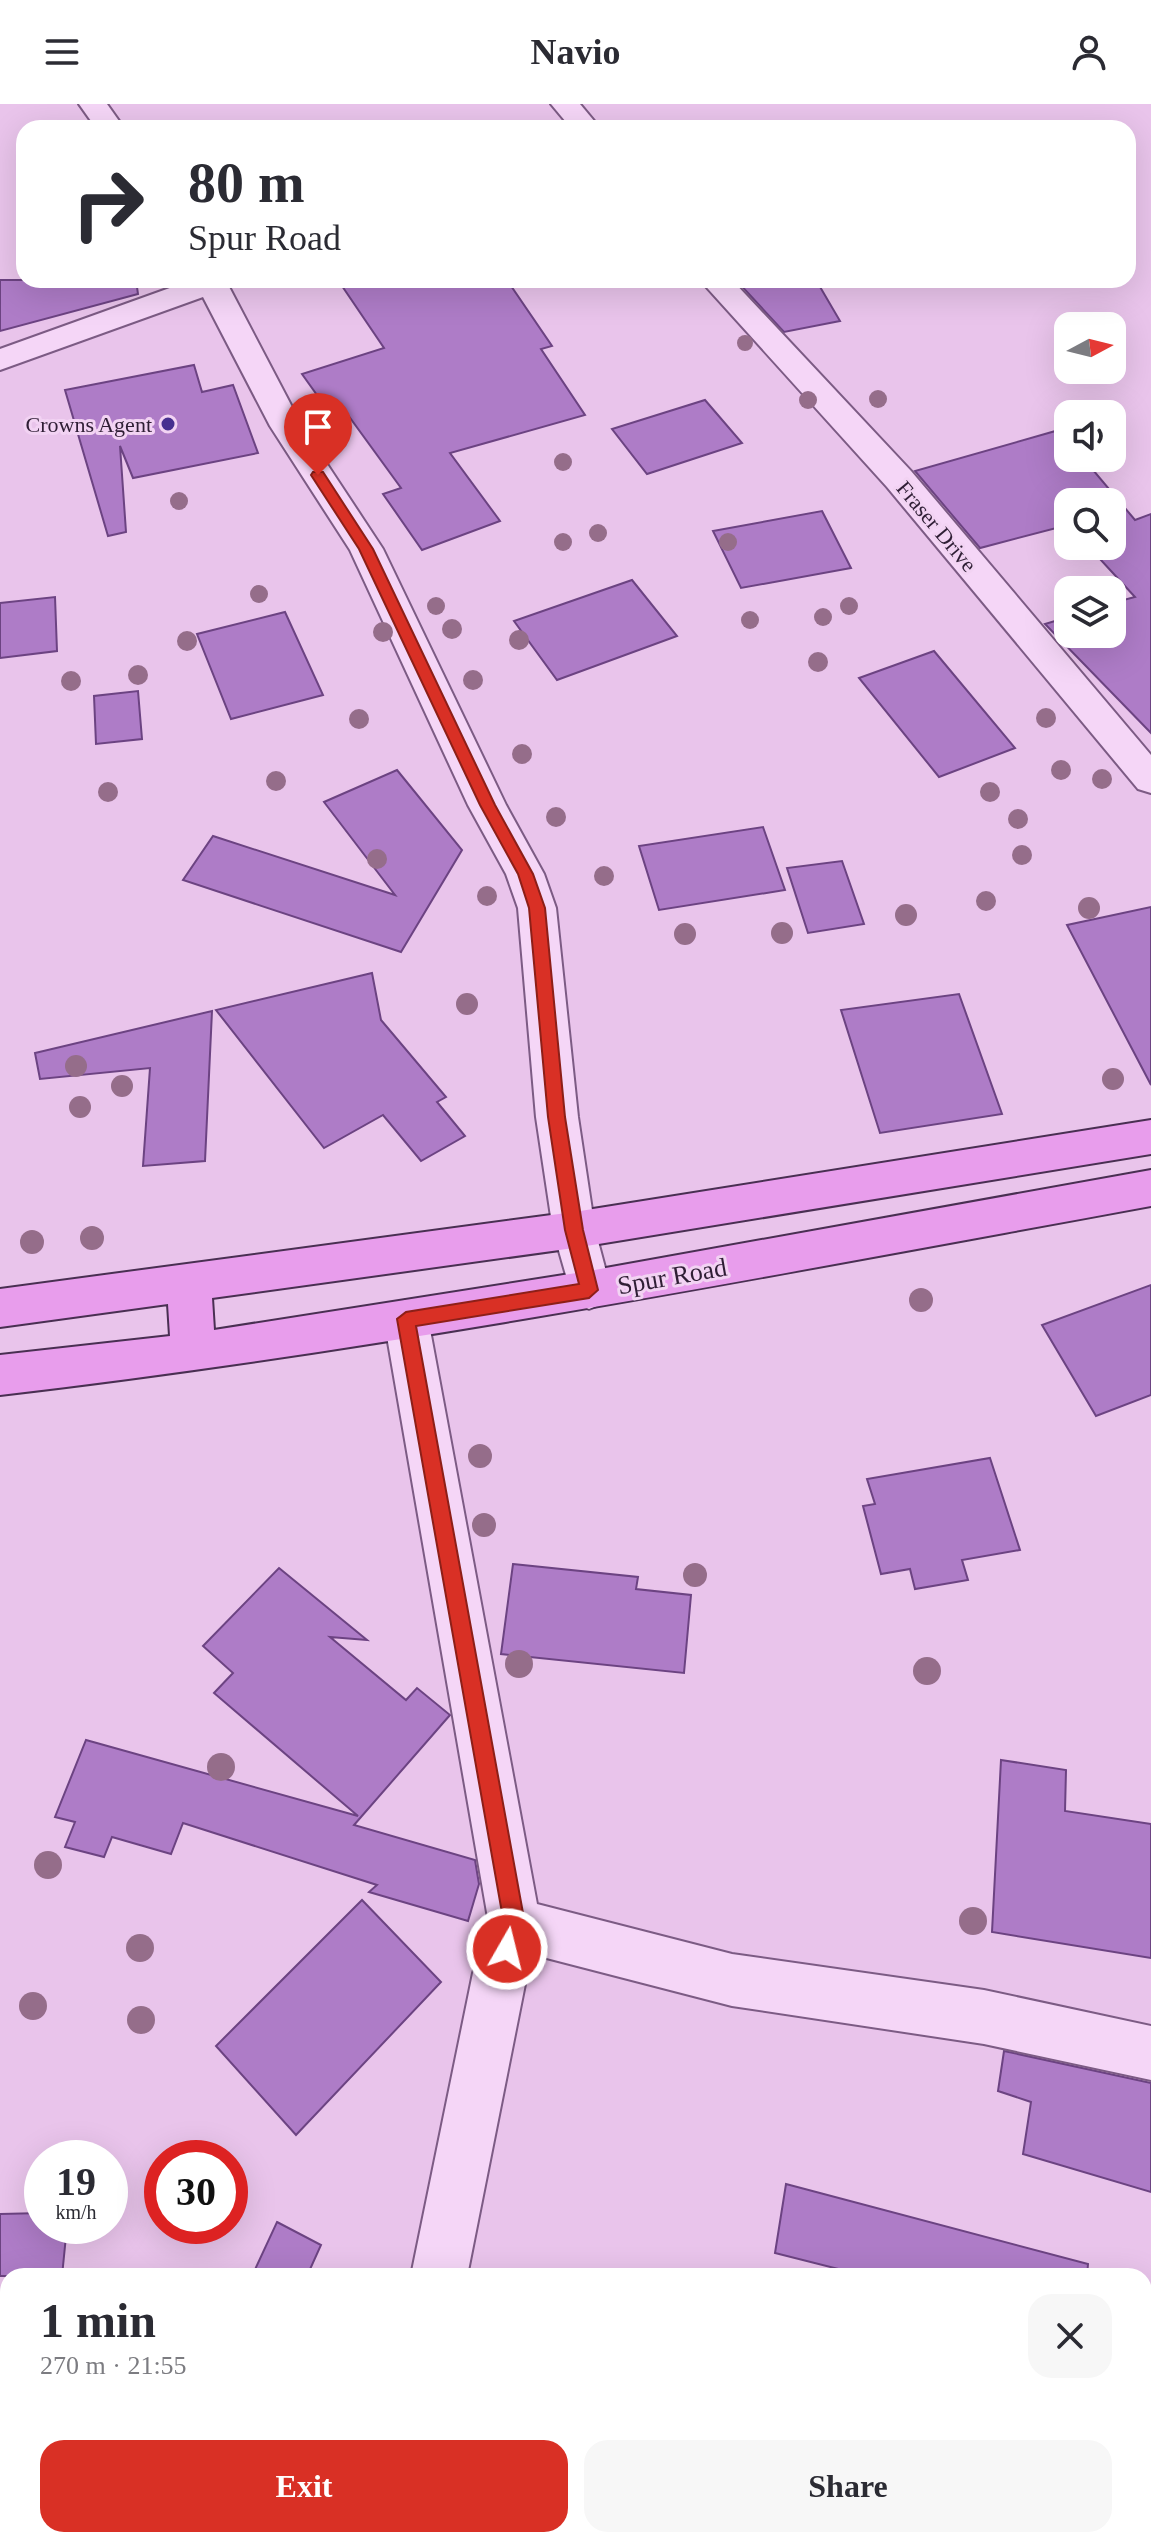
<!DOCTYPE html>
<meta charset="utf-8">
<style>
:root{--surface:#fff;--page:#f7f7f7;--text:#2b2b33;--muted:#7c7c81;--accent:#d93025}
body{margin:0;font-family:"Times New Roman",serif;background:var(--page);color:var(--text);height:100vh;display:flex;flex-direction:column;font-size:30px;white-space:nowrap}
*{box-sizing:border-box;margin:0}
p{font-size:26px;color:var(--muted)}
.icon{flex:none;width:44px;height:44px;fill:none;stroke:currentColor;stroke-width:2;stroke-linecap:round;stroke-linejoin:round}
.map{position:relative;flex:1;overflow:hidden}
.side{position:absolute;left:0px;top:2164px;width:1152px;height:280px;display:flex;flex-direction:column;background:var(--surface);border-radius:24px 24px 0 0;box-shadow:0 8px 32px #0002}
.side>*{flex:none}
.guide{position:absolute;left:16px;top:16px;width:1120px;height:168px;border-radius:24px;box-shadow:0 8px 32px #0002;background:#fff;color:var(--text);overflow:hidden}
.needle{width:52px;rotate:83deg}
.buttons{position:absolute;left:1054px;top:208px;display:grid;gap:16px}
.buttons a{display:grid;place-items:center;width:72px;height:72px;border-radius:16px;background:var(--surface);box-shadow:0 8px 32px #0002;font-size:40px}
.speed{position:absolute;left:24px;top:2036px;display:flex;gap:16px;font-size:40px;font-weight:700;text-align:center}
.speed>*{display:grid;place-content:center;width:104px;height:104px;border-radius:50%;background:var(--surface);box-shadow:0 8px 32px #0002;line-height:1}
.speed small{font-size:20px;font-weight:400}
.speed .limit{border:12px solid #d22;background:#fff;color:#111}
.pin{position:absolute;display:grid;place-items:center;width:68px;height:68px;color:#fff;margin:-82px -34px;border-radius:50% 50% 50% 0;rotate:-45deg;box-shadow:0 0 8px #0007}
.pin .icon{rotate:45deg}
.me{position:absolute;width:88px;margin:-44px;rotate:8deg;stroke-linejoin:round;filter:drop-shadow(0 0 6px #0008)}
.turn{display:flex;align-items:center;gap:28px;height:168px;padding:0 40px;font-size:36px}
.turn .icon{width:104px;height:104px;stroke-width:2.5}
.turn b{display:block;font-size:56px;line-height:68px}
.round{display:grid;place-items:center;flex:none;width:84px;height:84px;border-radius:24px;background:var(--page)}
.overview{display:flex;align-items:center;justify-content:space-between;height:136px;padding:0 40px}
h1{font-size:48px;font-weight:700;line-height:60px}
.cta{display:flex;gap:16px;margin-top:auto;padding:16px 40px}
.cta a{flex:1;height:92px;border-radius:24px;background:var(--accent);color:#fff;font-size:32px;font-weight:700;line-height:92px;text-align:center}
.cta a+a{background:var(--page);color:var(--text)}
header{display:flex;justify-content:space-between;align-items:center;height:104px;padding:0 40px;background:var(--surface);font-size:36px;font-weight:700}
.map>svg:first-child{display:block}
.building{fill:#ae7cc7;stroke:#6c4382;stroke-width:2}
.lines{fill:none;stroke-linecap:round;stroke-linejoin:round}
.minor-casing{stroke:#7c5b84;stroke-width:4}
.primary-casing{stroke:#492f52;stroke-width:4}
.minor{fill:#f5d6f7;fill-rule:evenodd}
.primary{fill:#e89dec;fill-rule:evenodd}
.tree{fill:#956d8a}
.route{fill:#d93025;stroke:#8d1f18;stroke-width:2}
.poi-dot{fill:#472f90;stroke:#f2d3f3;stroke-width:3}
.labels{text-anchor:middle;stroke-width:6;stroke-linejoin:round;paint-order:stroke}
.far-poi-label{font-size:22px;fill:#2f1e35;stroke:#f2d3f3;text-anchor:end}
.far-street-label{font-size:22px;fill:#2f1e35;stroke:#f2d3f3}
.street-label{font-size:26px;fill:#2f1e35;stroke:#f2d3f3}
</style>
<header><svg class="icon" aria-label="menu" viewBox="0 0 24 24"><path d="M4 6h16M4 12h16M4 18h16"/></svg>Navio<svg class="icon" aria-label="person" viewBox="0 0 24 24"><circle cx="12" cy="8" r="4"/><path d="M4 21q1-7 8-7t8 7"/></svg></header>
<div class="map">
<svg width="1151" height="2444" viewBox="0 0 1151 2444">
<rect width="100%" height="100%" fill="#e9c4eb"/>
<g class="building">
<path d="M0,176H136L138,190L0,227Z"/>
<path d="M338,176H507L552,242L541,245L585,311L450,349L500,417L422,446L383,390L401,384L345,307L332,312L302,270L384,244Z"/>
<path d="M736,176H816L840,217L784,228Z"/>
<path d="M194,261L202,288L233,281L258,349L133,374L120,342L126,428L108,432L65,286Z"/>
<path d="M705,296L742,339L647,370L612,325Z"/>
<path d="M1059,326L1068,337V354H1083L1135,416L1151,410V629L1045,520L1068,513V530H1112V499L1135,493L1088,442H1112V398H1068V421L980,444L915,367Z"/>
<path d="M822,407L851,464L741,484L713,427Z"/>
<path d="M632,476L677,532L557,576L514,517Z"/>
<path d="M55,493L57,547L0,554V499Z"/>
<path d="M285,508L323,591L231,615L197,530Z"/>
<path d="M934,547L1015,644L939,673L859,574Z"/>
<path d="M138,587L142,635L96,640L94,592Z"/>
<path d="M397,666L462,746L401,848L183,776L213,732L395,791L324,698Z"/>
<path d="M763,723L785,786L659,806L639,742Z"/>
<path d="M842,757L864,820L808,829L787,764Z"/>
<path d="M1151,803V981L1067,821Z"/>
<path d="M372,869L381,916L446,993L437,998L465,1032L421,1057L383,1011L324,1044L216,906Z"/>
<path d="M959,890L1002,1010L880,1029L841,906Z"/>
<path d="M212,907L205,1057L143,1062L150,964L40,975L35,949Z"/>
<path d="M1151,1181V1291L1096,1312L1042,1221Z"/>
<path d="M990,1354L1020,1446L962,1456L968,1476L915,1485L910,1465L881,1470L863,1402L875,1400L867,1375Z"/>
<path d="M513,1460L638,1473L636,1485L691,1491L684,1569L501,1550Z"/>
<path d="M279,1464L367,1536L330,1533L406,1596L417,1584L450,1611L354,1721L475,1756L479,1780L468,1817L369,1788L377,1781L183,1719L171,1750L112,1733L104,1753L65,1743L75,1718L55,1713L86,1636L358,1712L214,1589L233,1569L203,1542Z"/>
<path d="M1001,1656L1066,1666L1065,1707L1151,1720V1854L992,1828Z"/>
<path d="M362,1796L441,1878L296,2031L216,1942Z"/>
<path d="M1004,1947L1151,1979V2088L1023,2050L1031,1998L998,1987Z"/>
<path d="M786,2080L1088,2160L1087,2172H866L775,2149Z"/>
<path d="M42,2109V2122H67L62,2172H0V2110Z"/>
<path d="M277,2118L321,2141L307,2172H252Z"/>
</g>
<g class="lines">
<defs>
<g id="minor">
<path d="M79,0H107L124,24H96Z"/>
<path d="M551,0H580L600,24H571Z"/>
<path d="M192,176H225L227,179L302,322L383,445L506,701L544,770L556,804L578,1013L595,1126L611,1186L604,1199L589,1205L574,1199L553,1126L536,1013L518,804L506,770L468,701L350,446L270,322L203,193L0,266V245Z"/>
<path d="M700,176H732L911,367L1151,651V689L1138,685L887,383Z"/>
<path d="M406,1196L422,1202L428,1215L537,1800L732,1850L984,1886L1151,1922V1976L984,1940L732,1902L531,1850L467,2172H411L473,1869L489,1820L384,1215L390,1202Z"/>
</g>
<path id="primary" d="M1151,1016V1050L574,1144L212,1194L214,1226L589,1167L1151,1066V1102C768,1172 387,1246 0,1291V1251L170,1232L168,1200L0,1223V1185L574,1108Z"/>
</defs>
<use href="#minor" class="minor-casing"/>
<use href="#primary" class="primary-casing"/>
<use href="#minor" class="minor"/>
<use href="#primary" class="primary"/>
</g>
<g class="tree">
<circle cx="745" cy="239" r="8"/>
<circle cx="878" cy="295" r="9"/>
<circle cx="808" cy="296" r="9"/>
<circle cx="563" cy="358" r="9"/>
<circle cx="179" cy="397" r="9"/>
<circle cx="598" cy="429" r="9"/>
<circle cx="563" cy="438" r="9"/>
<circle cx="728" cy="438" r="9"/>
<circle cx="259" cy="490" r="9"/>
<circle cx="436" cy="502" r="9"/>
<circle cx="849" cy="502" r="9"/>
<circle cx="823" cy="513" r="9"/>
<circle cx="750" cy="516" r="9"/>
<circle cx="452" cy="525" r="10"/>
<circle cx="383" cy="528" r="10"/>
<circle cx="519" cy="536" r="10"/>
<circle cx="187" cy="537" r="10"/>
<circle cx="818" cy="558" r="10"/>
<circle cx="138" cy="571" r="10"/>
<circle cx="473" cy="576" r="10"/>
<circle cx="71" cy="577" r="10"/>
<circle cx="1046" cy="614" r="10"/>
<circle cx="359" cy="615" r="10"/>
<circle cx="522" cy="650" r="10"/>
<circle cx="1061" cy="666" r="10"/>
<circle cx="1102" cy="675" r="10"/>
<circle cx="276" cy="677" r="10"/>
<circle cx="108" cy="688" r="10"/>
<circle cx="990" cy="688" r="10"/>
<circle cx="556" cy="713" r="10"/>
<circle cx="1018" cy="715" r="10"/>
<circle cx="1022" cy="751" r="10"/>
<circle cx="377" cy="755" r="10"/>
<circle cx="604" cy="772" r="10"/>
<circle cx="487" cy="792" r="10"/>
<circle cx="986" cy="797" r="10"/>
<circle cx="1089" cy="804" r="11"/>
<circle cx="906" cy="811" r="11"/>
<circle cx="782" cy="829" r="11"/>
<circle cx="685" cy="830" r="11"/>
<circle cx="467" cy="900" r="11"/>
<circle cx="76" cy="962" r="11"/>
<circle cx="1113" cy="975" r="11"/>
<circle cx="122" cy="982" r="11"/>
<circle cx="80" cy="1003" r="11"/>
<circle cx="92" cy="1134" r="12"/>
<circle cx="32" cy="1138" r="12"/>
<circle cx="921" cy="1196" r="12"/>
<circle cx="480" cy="1352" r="12"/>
<circle cx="484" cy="1421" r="12"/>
<circle cx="695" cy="1471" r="12"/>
<circle cx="519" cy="1560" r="14"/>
<circle cx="927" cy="1567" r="14"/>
<circle cx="221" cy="1663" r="14"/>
<circle cx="48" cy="1761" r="14"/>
<circle cx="973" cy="1817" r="14"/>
<circle cx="140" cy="1844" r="14"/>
<circle cx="33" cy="1902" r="14"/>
<circle cx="141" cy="1916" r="14"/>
</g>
<path class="route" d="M313,368H323L373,445L495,701L533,770L545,804L565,1013L583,1126L598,1186L589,1194L416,1222L525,1820L514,1852L507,1855L499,1852L496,1845L504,1820L397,1215L406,1208L579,1180L565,1126L548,1013L529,804L518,770L480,701L359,445L311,371Z"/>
<circle class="poi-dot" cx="168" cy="320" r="8"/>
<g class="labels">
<g class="far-poi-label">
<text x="152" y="328">Crowns Agent</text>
</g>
<g class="far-street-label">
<text transform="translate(937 422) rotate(50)" y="8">Fraser Drive</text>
</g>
<g class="street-label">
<text transform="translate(672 1172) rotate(-10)" y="9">Spur Road</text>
</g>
</g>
</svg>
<div class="buttons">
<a><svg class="needle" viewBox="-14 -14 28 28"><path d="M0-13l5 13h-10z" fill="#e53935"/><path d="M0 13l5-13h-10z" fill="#7c7c81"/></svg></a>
<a><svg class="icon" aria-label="sound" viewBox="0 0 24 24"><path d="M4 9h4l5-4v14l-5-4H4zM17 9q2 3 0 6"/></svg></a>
<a><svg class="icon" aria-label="search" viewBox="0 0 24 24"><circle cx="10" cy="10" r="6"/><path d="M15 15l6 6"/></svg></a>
<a><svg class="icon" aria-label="layers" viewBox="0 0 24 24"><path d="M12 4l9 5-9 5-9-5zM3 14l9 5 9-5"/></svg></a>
</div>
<div class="speed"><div>19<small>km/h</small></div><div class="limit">30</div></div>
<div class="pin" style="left:318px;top:371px;background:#d93025"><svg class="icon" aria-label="arrive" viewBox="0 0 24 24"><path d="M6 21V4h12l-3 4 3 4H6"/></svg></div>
<svg class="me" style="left:507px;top:1845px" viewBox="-20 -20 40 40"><circle r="17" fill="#d93025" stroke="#fff" stroke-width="3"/><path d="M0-11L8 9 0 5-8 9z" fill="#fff"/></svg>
<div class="guide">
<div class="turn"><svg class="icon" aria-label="right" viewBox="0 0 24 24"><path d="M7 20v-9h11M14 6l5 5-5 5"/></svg><div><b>80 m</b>Spur Road</div></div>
</div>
<section class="side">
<div class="overview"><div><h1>1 min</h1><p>270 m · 21:55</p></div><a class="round"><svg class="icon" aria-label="close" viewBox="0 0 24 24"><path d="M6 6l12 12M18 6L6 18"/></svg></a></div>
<div class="cta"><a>Exit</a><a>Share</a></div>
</section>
</div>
